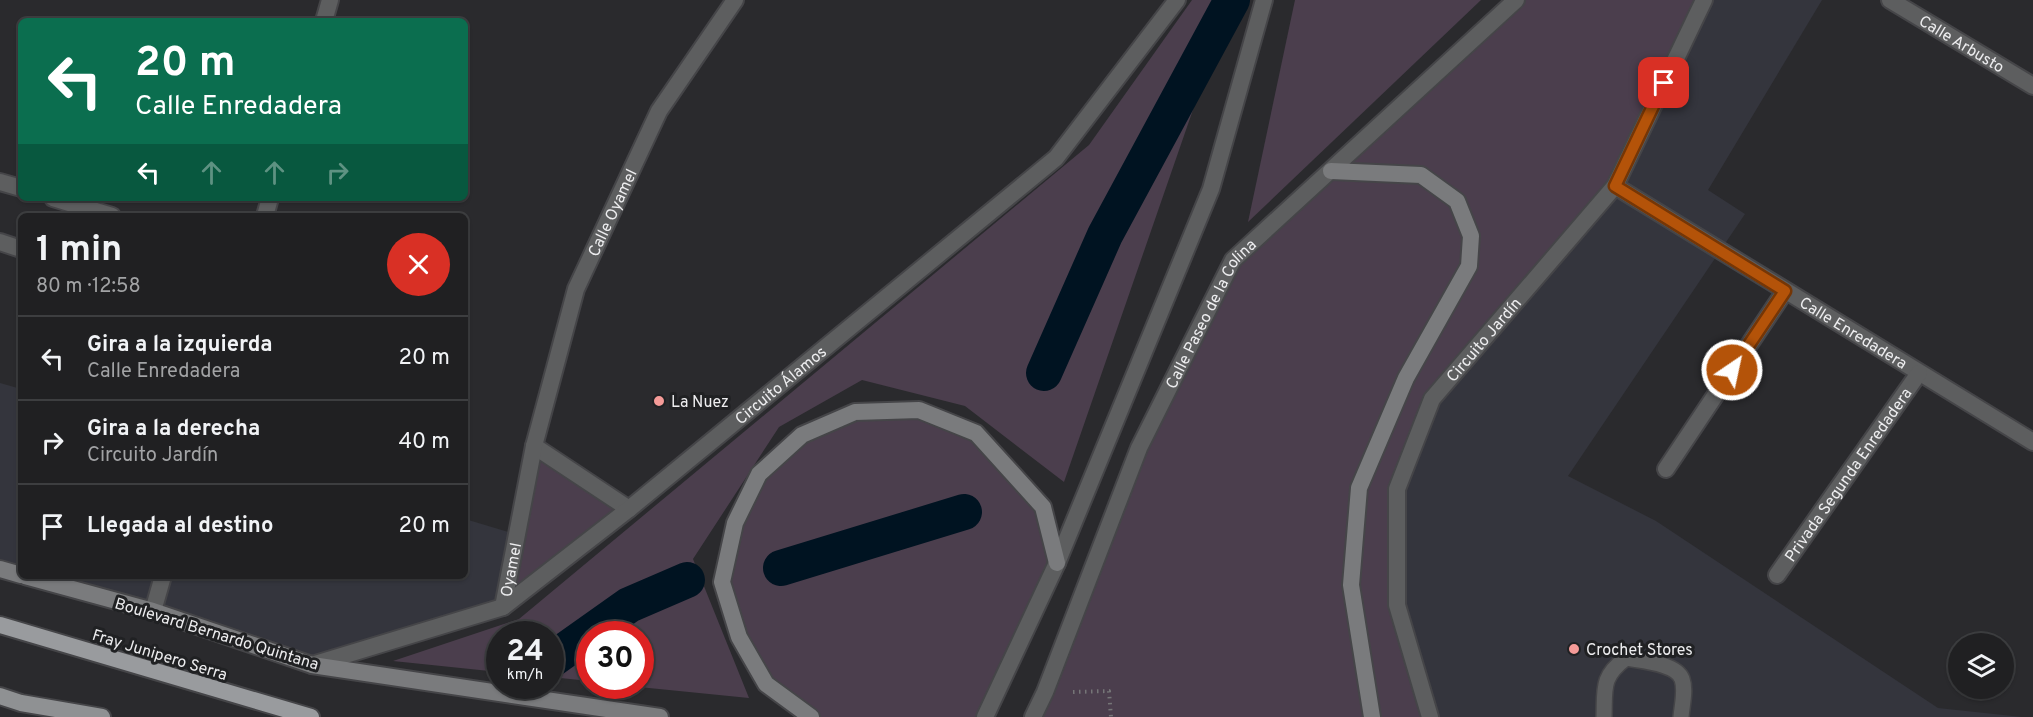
<!DOCTYPE html>
<html lang="es">
<meta charset="utf-8">
<style>
:root{--surface:#202022;--page:#28282a;--text:#f1f3f6;--muted:#a2a3a5;--line:#3d3e40}
body{margin:0;font-family:Overpass,sans-serif;background:var(--page);color:var(--text);height:100vh;display:flex;flex-direction:column;font-size:22px;white-space:nowrap}
*{box-sizing:border-box;margin:0}
p{font-size:20px;color:var(--muted)}
.icon{flex:none;width:33px;height:33px;fill:none;stroke:currentColor;stroke-width:2;stroke-linecap:round;stroke-linejoin:round}
.map{position:relative;flex:1;overflow:hidden}
.sheet{position:absolute;left:18px;top:213px;width:450px;height:366px;display:flex;flex-direction:column;background:var(--surface);border-radius:9px;box-shadow:0 2px 4px #0004,0 0 0 2px var(--line)}
.sheet>*{flex:none}
.guide{position:absolute;left:18px;top:18px;width:450px;height:183px;border-radius:9px;box-shadow:0 2px 4px #0004,0 0 0 2px var(--line);background:#0b6e4f;color:#fff;overflow:hidden}
.controls{position:absolute;left:1948px;top:633px;display:grid;gap:12px}
.controls a{display:grid;place-items:center;width:66px;height:66px;border-radius:50%;background:var(--surface);box-shadow:0 2px 4px #0004,0 0 0 2px var(--line);font-size:30px}
.speed{position:absolute;left:486px;top:621px;display:flex;gap:12px;font-size:30px;font-weight:700;text-align:center}
.speed>*{display:grid;place-content:center;width:78px;height:78px;border-radius:50%;background:var(--surface);box-shadow:0 2px 4px #0004,0 0 0 2px var(--line);line-height:1}
.speed small{font-size:15px;font-weight:400}
.speed .limit{border:9px solid #d22;background:#fff;color:#111}
.pin{position:absolute;display:grid;place-items:center;width:51px;height:51px;color:#fff;margin:-26px;border-radius:12px;box-shadow:0 3px 9px #0006}
.me{position:absolute;width:66px;margin:-33px;rotate:34deg;stroke-linejoin:round;filter:drop-shadow(0 0 4px #0008)}
.turn{display:flex;align-items:center;gap:21px;height:126px;padding:0 18px;font-size:27px}
.turn .icon{width:78px;height:78px;stroke-width:2.5}
.turn b{display:block;font-size:42px;line-height:51px}
.lanes{display:flex;align-items:center;height:57px;padding:0 18px;background:#0003;justify-content:center;gap:30px;direction:ltr}
.lanes .off{opacity:.35}
.round{display:grid;place-items:center;flex:none;width:63px;height:63px;border-radius:32px;background:var(--page)}
.headline{display:flex;align-items:center;justify-content:space-between;height:102px;padding:0 18px}
h1{font-size:36px;font-weight:700;line-height:45px}
ul{padding:0;list-style:none}
li{display:flex;align-items:center;gap:18px;height:84px;padding:0 18px;border-top:2px solid var(--line)}
li div{flex:1}
li b{display:block;font-size:22px}
li em{font-style:normal}
.map>svg:first-child{display:block}
.built{fill:#34353d}
.green{fill:#4b3e4d}
.lines{fill:none;stroke-linecap:round;stroke-linejoin:round}
.canal{stroke:#001321;stroke-width:36}
.service-casing{stroke:#454548;stroke-width:18}
.minor-casing{stroke:#454548;stroke-width:20}
.tertiary-casing{stroke:#454548;stroke-width:20}
.secondary-casing{stroke:#454548;stroke-width:20}
.primary-casing{stroke:#454548;stroke-width:20}
.trunk-casing{stroke:#454548;stroke-width:20}
.path{stroke:#757577;stroke-width:4;stroke-dasharray:1.5 4.5;stroke-linecap:butt}
.service{stroke:#5d5e5f;stroke-width:15}
.minor{stroke:#5d5e5f;stroke-width:16}
.tertiary{stroke:#5d5e5f;stroke-width:16}
.secondary{stroke:#7a7b7d;stroke-width:16}
.primary{stroke:#8f9193;stroke-width:16}
.trunk{stroke:#999b9e;stroke-width:16}
.route-casing{stroke:#753606;stroke-width:15}
.route{stroke:#b45309;stroke-width:10}
.poi-dot{fill:#f59b98;stroke:#202123;stroke-width:2}
.labels{text-anchor:middle;stroke-width:6;stroke-linejoin:round;paint-order:stroke}
.street-label{font-size:16px;fill:#ededef;stroke:#202123}
.poi-label{font-size:16px;fill:#ededef;stroke:#202123;text-anchor:start}
</style>
<div class="map">
<svg width="2033" height="717" viewBox="0 0 2033 717">
<rect width="100%" height="100%" fill="#2a2a2d"/>
<g class="built">
<path d="M1704,0H1822L1708,190L1745,214L1568,476L1656,521L1938,708L2022,717H1430L1397,605V489L1432,399Z"/>
<path d="M0,383L21,389V575L0,569Z"/>
<path d="M465,519L518,535L503,607L312,665L25,576H465Z"/>
</g>
<g class="green">
<path d="M1192,0H1231L1064,482L965,406L862,380L779,427L693,559L749,698L629,686H640V634H590L589,681L551,677L550,634H500L499,672L393,661L519,619L1089,145Z"/>
<path d="M1295,0H1481L1248,222Z"/>
<path d="M1516,0H1704L1615,186L1432,398L1397,489V605L1430,717H1033L1139,448L1233,260Z"/>
<path d="M919,410L976,433L1043,507L1057,563L985,717H811L766,684L722,582L759,474L802,435L855,412Z"/>
<path d="M534,446L629,509L503,607Z"/>
</g>
<g class="lines">
<g class="canal">
<path d="M1044,373L1105,235L1232,0"/>
<path d="M781,568L964,512"/>
<path d="M550,661L629,605L687,580"/>
</g>
<defs>
<path id="service" d="M1604,717C1605,688 1601,677 1626,658C1641,661 1676,663 1682,679C1686,690 1682,705 1681,717"/>
<g id="minor">
<path id="s1" d="M1890,0L2033,86"/>
<path d="M324,21L330,0"/>
<path d="M0,182L21,188"/>
<path id="s2" d="M1615,186L2033,442"/>
<path d="M53,198L112,216"/>
<path d="M265,216L270,198"/>
<path d="M0,242L21,249"/>
<path d="M534,446L629,509"/>
<path d="M1666,469L1785,291"/>
<path id="s3" d="M1777,575L1919,373"/>
<path id="s4" d="M503,607L534,446L576,289L659,111L735,0"/>
<path d="M153,611L163,576"/>
</g>
<g id="tertiary">
<path id="s5" d="M312,665L503,607L629,509L1056,158L1177,0"/>
<path d="M985,717L1057,563L1211,189L1264,0"/>
<path id="s6" d="M1033,717L1045,692L1139,448L1233,260L1516,0"/>
<path id="s7" d="M1430,717L1397,605V489L1432,399L1615,186L1704,0"/>
</g>
<g id="secondary">
<path d="M1331,171L1421,175L1457,201L1471,236L1469,266L1406,378L1359,488L1351,585L1372,717"/>
<path d="M0,569L21,575"/>
<path d="M25,576L153,611L312,665L660,717"/>
<path d="M811,717L766,684L739,637L722,582L735,523L759,474L802,435L855,412L919,410L976,433L1043,507L1057,563"/>
</g>
<path id="primary" d="M0,696L21,703L102,717"/>
<path id="trunk" d="M0,625L311,717"/>
</defs>
<use href="#service" class="service-casing"/>
<use href="#minor" class="minor-casing"/>
<use href="#tertiary" class="tertiary-casing"/>
<use href="#secondary" class="secondary-casing"/>
<use href="#primary" class="primary-casing"/>
<use href="#trunk" class="trunk-casing"/>
<path class="path" d="M1073,692L1109,691L1111,717"/>
<use href="#service" class="service"/>
<use href="#minor" class="minor"/>
<use href="#tertiary" class="tertiary"/>
<use href="#secondary" class="secondary"/>
<use href="#primary" class="primary"/>
<use href="#trunk" class="trunk"/>
</g>
<g class="lines">
<defs>
<path id="route" d="M1664,83L1615,186L1785,291L1732,370"/>
</defs>
<use href="#route" class="route-casing"/>
<use href="#route" class="route"/>
</g>
<g class="poi-dot">
<circle cx="659" cy="401" r="6"/>
<circle cx="1574" cy="649" r="6"/>
</g>
<g class="labels">
<g class="street-label">
<text dy="6" stroke="none"><textPath href="#s1" startOffset="84">Calle Arbusto</textPath></text>
<text dy="6" stroke="none"><textPath href="#s4" startOffset="411">Calle Oyamel</textPath></text>
<text dy="6" stroke="none"><textPath href="#s6" startOffset="442">Calle Paseo de la Colina</textPath></text>
<text dy="6" stroke="none"><textPath href="#s2" startOffset="280">Calle Enredadera</textPath></text>
<text dy="6" stroke="none"><textPath href="#s7" startOffset="408">Circuito Jardín</textPath></text>
<text dy="6" stroke="none"><textPath href="#s5" startOffset="555">Circuito Álamos</textPath></text>
<text dy="6" stroke="none"><textPath href="#s3" startOffset="123">Privada Segunda Enredadera</textPath></text>
<text dy="6" stroke="none"><textPath href="#s4" startOffset="38">Oyamel</textPath></text>
<text transform="translate(217 633) rotate(17)" y="6">Boulevard Bernardo Quintana</text>
<text transform="translate(160 654) rotate(17)" y="6">Fray Junipero Serra</text>
</g>
<g class="poi-label">
<text x="671" y="407">La Nuez</text>
<text x="1586" y="655">Crochet Stores</text>
</g>
</g>
</svg>
<div class="controls">
<a><svg class="icon" aria-label="layers" viewBox="0 0 24 24"><path d="M12 4l9 5-9 5-9-5zM3 14l9 5 9-5"/></svg></a>
</div>
<div class="speed"><div>24<small>km/h</small></div><div class="limit">30</div></div>
<div class="pin" style="left:1664px;top:83px;background:#d93025"><svg class="icon" aria-label="arrive" viewBox="0 0 24 24"><path d="M6 21V4h12l-3 4 3 4H6"/></svg></div>
<svg class="me" style="left:1732px;top:370px" viewBox="-20 -20 40 40"><circle r="17" fill="#b45309" stroke="#fff" stroke-width="3"/><path d="M0-11L8 9 0 5-8 9z" fill="#fff"/></svg>
<div class="guide">
<div class="turn"><svg class="icon" aria-label="left" viewBox="0 0 24 24"><path d="M17 20v-9H6M10 6l-5 5 5 5"/></svg><div><b>20 m</b>Calle Enredadera</div></div>
<div class="lanes"><svg class="icon" aria-label="left" viewBox="0 0 24 24"><path d="M17 20v-9H6M10 6l-5 5 5 5"/></svg><svg class="icon off" aria-label="ahead" viewBox="0 0 24 24"><path d="M12 20V5M6 11l6-6 6 6"/></svg><svg class="icon off" aria-label="ahead" viewBox="0 0 24 24"><path d="M12 20V5M6 11l6-6 6 6"/></svg><svg class="icon off" aria-label="right" viewBox="0 0 24 24"><path d="M7 20v-9h11M14 6l5 5-5 5"/></svg></div>
</div>
<section class="sheet">
<div class="headline"><div><h1>1 min</h1><p>80 m · 12:58</p></div><a class="round" style="background:#d93025;color:#fff"><svg class="icon" aria-label="close" viewBox="0 0 24 24"><path d="M6 6l12 12M18 6L6 18"/></svg></a></div>
<ul>
<li><svg class="icon" aria-label="left" viewBox="0 0 24 24"><path d="M17 20v-9H6M10 6l-5 5 5 5"/></svg><div><b>Gira a la izquierda</b><p>Calle Enredadera</p></div><em>20 m</em></li>
<li><svg class="icon" aria-label="right" viewBox="0 0 24 24"><path d="M7 20v-9h11M14 6l5 5-5 5"/></svg><div><b>Gira a la derecha</b><p>Circuito Jardín</p></div><em>40 m</em></li>
<li><svg class="icon" aria-label="arrive" viewBox="0 0 24 24"><path d="M6 21V4h12l-3 4 3 4H6"/></svg><div><b>Llegada al destino</b></div><em>20 m</em></li>
</ul>
</section>
</div>
